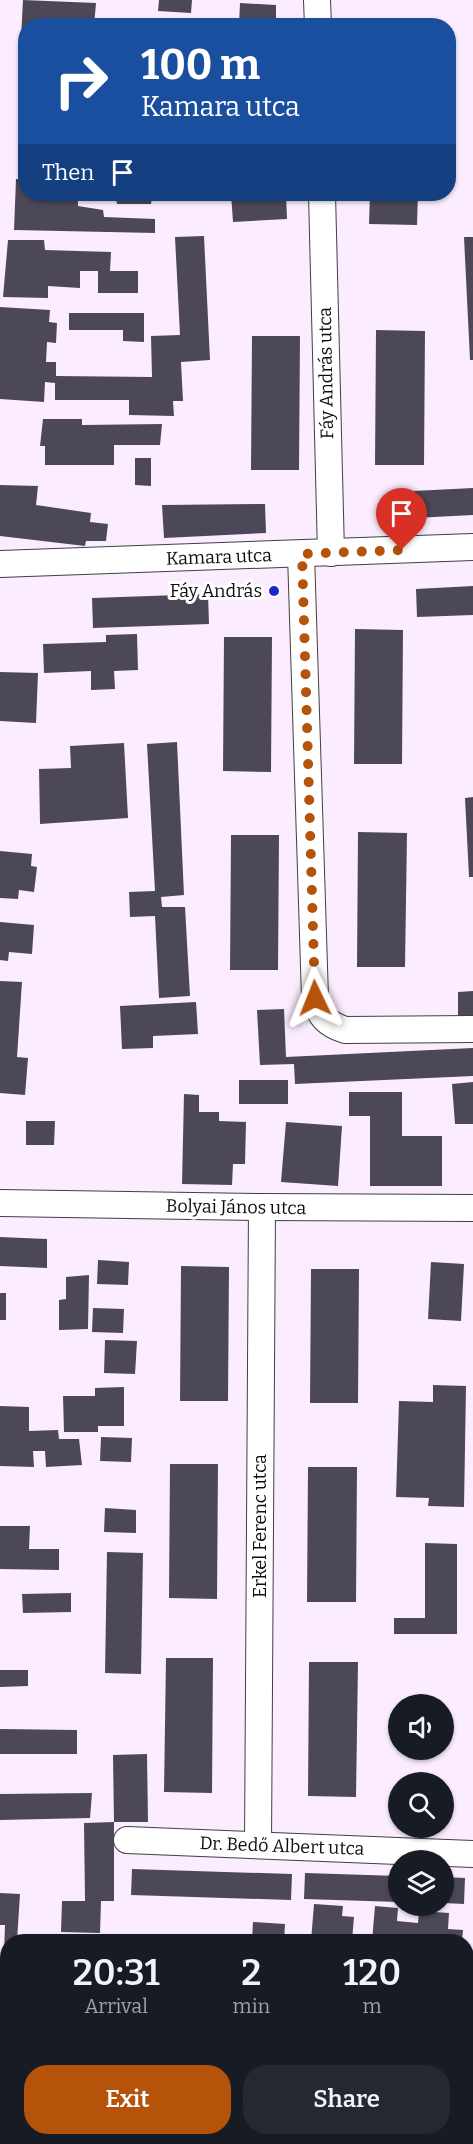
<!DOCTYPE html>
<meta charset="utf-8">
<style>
:root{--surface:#171b24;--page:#242831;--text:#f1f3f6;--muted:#9ea1a6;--accent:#b45309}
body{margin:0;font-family:Bitter,serif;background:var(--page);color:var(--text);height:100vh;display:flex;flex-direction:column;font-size:22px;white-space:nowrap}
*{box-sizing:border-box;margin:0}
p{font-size:20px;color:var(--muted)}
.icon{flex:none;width:33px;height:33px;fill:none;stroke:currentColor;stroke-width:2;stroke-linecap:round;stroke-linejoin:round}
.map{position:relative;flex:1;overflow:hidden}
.side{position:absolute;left:0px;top:1934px;width:474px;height:212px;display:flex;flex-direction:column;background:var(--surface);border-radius:24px 24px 0 0;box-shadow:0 2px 4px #0004}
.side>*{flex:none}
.guide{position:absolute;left:18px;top:18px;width:438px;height:183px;border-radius:24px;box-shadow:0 2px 4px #0004;background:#1a4fa0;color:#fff;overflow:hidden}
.tools{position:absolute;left:388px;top:1694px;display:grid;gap:12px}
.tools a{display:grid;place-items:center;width:66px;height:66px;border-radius:50%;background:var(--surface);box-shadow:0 2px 4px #0004;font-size:30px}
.pin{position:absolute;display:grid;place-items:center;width:51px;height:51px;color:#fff;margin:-62px -26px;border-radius:50% 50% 50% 0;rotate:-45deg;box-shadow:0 0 6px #0007}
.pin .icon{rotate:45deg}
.me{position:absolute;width:66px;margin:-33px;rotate:358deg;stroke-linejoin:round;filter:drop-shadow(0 0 4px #0008)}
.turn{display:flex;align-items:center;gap:21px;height:126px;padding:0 24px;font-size:27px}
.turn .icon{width:78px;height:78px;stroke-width:2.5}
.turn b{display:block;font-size:42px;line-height:51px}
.then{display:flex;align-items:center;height:57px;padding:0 24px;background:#0003;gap:12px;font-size:22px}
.eta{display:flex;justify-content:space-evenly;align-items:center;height:102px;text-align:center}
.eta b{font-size:36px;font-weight:600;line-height:42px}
.action{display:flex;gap:12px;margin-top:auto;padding:12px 24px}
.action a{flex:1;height:69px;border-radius:24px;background:var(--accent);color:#fff;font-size:24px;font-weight:600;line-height:69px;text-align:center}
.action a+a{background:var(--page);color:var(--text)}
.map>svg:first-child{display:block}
.building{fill:#4d4857}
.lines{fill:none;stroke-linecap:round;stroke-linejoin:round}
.street-casing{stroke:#404040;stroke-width:28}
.street{stroke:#fff;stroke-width:26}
.route{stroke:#b45309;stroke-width:10;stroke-dasharray:0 18}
.poi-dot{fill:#1929c9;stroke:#fff;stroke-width:2}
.labels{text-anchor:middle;stroke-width:6;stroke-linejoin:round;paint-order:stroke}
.street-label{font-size:18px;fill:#0d0d0d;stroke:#fff}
.poi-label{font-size:18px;fill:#0d0d0d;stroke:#fff;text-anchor:end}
</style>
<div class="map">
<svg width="473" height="2144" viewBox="0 0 473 2144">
<rect width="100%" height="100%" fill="#fbedff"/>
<g class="building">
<path d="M23,0L96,3L94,26H26V93H18Z"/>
<path d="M159,0H192L191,13L158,11Z"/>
<path d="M240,3L276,5V26H239Z"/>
<path d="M20,108H26V166H18Z"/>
<path d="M16,179H26V194H78V206L103,210L104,217L155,219V233L14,230Z"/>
<path d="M115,194H168L169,197H152L151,204H117Z"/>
<path d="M231,194H286L287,219L233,222Z"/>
<path d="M370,194H418L417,225L369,224Z"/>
<path d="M204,236L210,360L181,362L183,401H173L174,416L129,415V400H55V383L45,382L44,402L0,399V307L50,310L49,322L57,323L56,343L47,342L46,362H56V376L152,377L151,336L180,335L175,237Z"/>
<path d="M464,237H473V360H470Z"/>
<path d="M8,240H44L45,250L111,252L110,271H138V293H98V271H80V288L48,286V298L3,297Z"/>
<path d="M69,313H144V342L123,341V330H69Z"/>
<path d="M376,330L425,331L424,465H375Z"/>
<path d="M252,336H300L299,470H251Z"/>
<path d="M43,419H82V425L162,424L160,445H114V465H45V446H40Z"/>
<path d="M135,458H151V486L135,485Z"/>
<path d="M0,485L38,486L36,505L91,513L90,522L108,524L106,541H86L85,546L0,536Z"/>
<path d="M473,488V515L414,518L413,491Z"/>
<path d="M265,504L266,533L164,538L162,505Z"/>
<path d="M473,586V615L417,617L416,589Z"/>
<path d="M208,594L209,624L93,628L92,598Z"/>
<path d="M355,629L403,630L402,764H354Z"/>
<path d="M137,634L138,670L114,671L115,689L91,690V671L44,673L43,644L106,642V635Z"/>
<path d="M224,637H272L271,772L223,771Z"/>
<path d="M0,672L38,673L36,723L0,721Z"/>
<path d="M177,742L184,895L161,897L162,907H185L190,996L159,998L155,916L130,917L129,892L155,891L147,744Z"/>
<path d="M124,743L128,818L40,824L39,769L71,768L70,746Z"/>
<path d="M473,797V877H469L465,798Z"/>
<path d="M358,832L407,833L405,967H357Z"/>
<path d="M231,835H279L278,970H230Z"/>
<path d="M0,851L32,854L31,866L37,867L34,892L19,890L18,899L0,898Z"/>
<path d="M0,922L34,925L32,954L9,952L8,961L0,960Z"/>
<path d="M0,981L22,982L17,1057L28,1058L25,1095L0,1093Z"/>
<path d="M473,991V1016H458V992Z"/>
<path d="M196,1002L198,1034L153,1036V1048L122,1049L120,1006Z"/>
<path d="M284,1009L286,1057L473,1048V1076L295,1084L294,1064L260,1065L257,1010Z"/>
<rect x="239" y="1080" width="49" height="24"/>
<path d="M473,1082V1124H455L452,1084Z"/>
<path d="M349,1092H402V1136H442V1186H370V1116H349Z"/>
<path d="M184,1094L199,1095V1112H219V1121L246,1122L245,1164H233L232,1185L182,1184Z"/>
<path d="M26,1121H55L54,1145H26Z"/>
<path d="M286,1122L342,1126L338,1186L281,1182Z"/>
<path d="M0,1237L47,1239V1268L0,1266Z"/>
<path d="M98,1260L129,1262L128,1285L97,1284Z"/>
<path d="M431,1262L464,1264L461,1321L428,1319Z"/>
<path d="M181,1266L229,1267L228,1401H180Z"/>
<path d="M311,1269H359L358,1403H310Z"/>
<path d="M89,1275L88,1329L59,1330V1300L66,1299V1277Z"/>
<rect x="0" y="1293" width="6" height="27"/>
<path d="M93,1308L124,1309L123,1333L92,1332Z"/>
<path d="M105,1340L137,1341L135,1374L104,1373Z"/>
<path d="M433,1385L466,1386L464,1507L428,1506L429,1498L396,1497L399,1401L433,1402Z"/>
<path d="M124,1387V1426H98V1432H64L63,1396H95V1388Z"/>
<path d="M0,1406L29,1407V1431L58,1430L59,1439H79L82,1465L46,1467L45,1451H33L34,1467L0,1466Z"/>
<path d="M101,1437L132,1438L131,1462L100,1461Z"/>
<path d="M170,1464H218L217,1599L169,1598Z"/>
<path d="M308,1467H357L356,1602H307Z"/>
<path d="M105,1508L136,1510V1533L104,1532Z"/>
<path d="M0,1526H30L29,1549H59V1570L0,1569Z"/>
<path d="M425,1543L457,1544V1634H394V1618H425Z"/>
<path d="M107,1552L143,1553L141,1674L105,1673Z"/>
<path d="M71,1593V1612L23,1613L22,1594Z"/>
<path d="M166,1658H213L212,1793L164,1792Z"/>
<path d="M309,1662H358L356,1797L308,1796Z"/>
<path d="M0,1670H28V1686L0,1687Z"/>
<path d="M0,1729L77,1730V1754H0Z"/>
<path d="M147,1754L148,1822H114L113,1755Z"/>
<path d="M92,1793L90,1818L0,1820V1794Z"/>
<path d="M114,1822V1901H101L100,1933L61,1932L62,1901H85L84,1823Z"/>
<path d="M132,1869L292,1874L291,1900L131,1895Z"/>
<path d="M305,1873L399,1876V1902L304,1899Z"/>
<path d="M444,1877L465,1878L464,1904L444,1903Z"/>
<path d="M0,1893L20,1894L17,1941H8V1981H3L5,1925H0Z"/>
<path d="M314,1904L343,1906L342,1916L354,1917L352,1941H311Z"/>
<path d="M375,1906L398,1908L397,1921L418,1923L419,1911L449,1913L448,1929L463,1930L462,1941H372Z"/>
<path d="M253,1922L285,1924L284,1941H252Z"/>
<path d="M0,1992L8,1993V2045L0,2044Z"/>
<rect x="466" y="2019" width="7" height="79"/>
<path d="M0,2092H8V2138H20V2144H0Z"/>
<path d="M25,2138H72V2144H24Z"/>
<path d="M79,2138H124L123,2144H79Z"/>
<path d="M133,2138H185L184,2144H133Z"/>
<path d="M186,2138H373L372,2144H186Z"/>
</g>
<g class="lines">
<defs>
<g id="street">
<path d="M317,0L318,26"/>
<path d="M322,194L331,553"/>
<path d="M301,554L315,998C319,1016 327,1024 345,1030L473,1029"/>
<path d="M0,564L473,547"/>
<path d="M0,1203L262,1207L473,1208"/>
<path d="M127,1840L473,1854"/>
<path d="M258,1845L262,1207"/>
<path d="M0,2062L8,2063"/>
<path d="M466,2117L473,2118"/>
</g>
</defs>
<use href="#street" class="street-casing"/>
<use href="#street" class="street"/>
</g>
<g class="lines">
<path class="route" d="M315,998L302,554L402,550"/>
</g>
<circle class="poi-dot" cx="274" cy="591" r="6"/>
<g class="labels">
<g class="street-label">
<text transform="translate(326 373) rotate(-91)" y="6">Fáy András utca</text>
<text transform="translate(219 557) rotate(-2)" y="6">Kamara utca</text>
<text transform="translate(236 1207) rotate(1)" y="6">Bolyai János utca</text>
<text transform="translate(260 1526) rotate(-90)" y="6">Erkel Ferenc utca</text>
<text transform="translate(282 1846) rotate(2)" y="6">Dr. Bedő Albert utca</text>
</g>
<g class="poi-label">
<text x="262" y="597">Fáy András</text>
</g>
</g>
</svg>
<div class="tools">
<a><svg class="icon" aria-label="sound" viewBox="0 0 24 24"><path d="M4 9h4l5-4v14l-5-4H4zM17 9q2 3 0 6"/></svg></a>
<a><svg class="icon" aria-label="search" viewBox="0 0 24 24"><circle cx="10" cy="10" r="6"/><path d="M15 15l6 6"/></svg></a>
<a><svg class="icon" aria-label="layers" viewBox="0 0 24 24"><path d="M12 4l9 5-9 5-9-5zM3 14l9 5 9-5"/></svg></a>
</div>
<div class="pin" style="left:402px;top:550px;background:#d93025"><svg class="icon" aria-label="arrive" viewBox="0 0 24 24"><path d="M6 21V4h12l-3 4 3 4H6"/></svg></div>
<svg class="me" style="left:315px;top:998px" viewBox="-20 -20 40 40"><path d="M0-17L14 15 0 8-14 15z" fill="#b45309" stroke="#fff" stroke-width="4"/></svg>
<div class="guide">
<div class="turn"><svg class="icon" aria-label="right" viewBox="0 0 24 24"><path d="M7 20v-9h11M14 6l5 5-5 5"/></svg><div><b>100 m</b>Kamara utca</div></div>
<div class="then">Then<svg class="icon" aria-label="arrive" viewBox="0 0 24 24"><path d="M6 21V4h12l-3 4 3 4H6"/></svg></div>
</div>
<section class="side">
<div class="eta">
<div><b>20:31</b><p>Arrival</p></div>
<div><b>2</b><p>min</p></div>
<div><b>120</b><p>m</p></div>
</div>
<div class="action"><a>Exit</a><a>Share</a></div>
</section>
</div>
